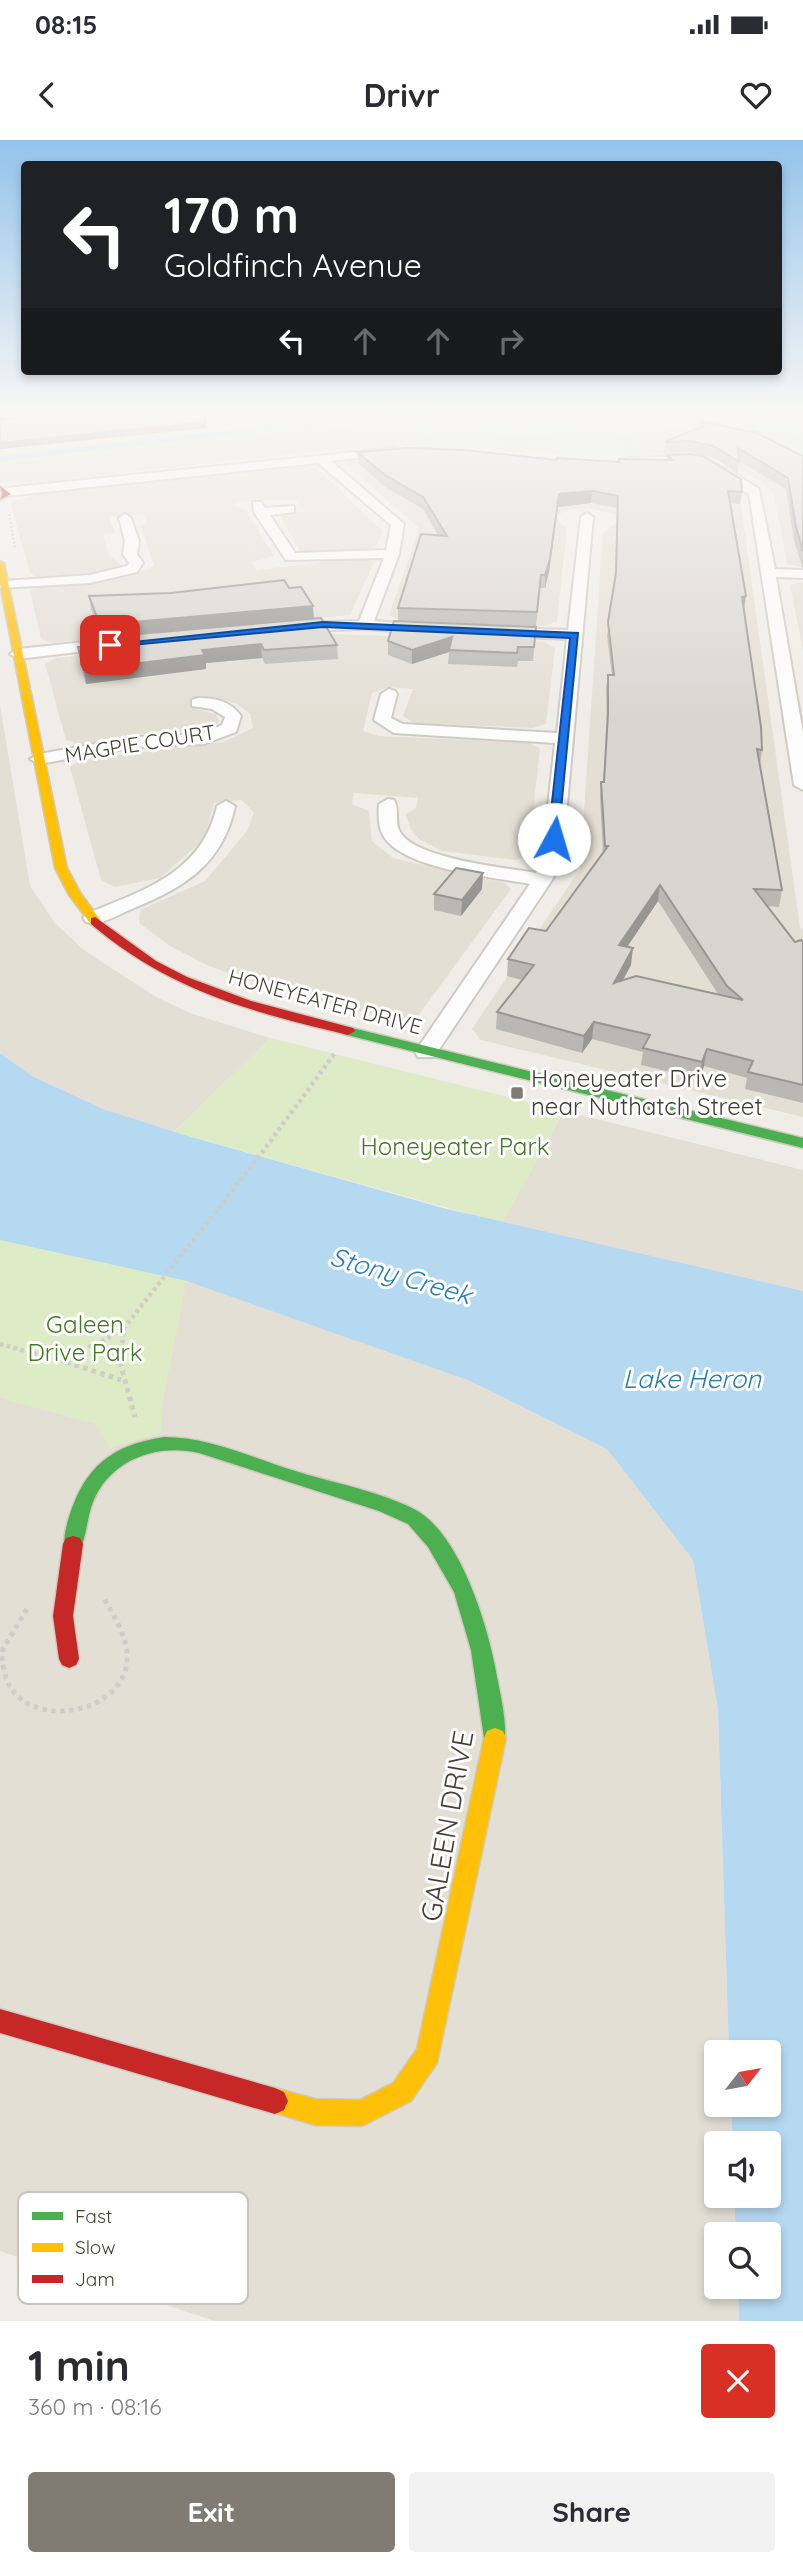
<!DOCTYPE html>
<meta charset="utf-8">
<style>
:root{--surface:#fff;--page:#f2f2f3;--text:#2b2b33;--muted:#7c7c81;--accent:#817b73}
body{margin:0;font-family:Quicksand,sans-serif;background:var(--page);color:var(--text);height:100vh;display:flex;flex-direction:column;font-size:26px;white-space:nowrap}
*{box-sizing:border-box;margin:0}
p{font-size:23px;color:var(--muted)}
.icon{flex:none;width:38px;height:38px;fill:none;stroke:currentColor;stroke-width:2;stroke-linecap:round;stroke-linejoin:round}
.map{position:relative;height:2181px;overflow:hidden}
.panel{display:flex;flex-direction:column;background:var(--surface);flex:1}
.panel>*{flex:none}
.hud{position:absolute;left:21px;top:21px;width:761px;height:214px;border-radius:7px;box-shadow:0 4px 10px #0003;background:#202124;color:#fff;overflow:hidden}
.needle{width:46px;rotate:59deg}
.buttons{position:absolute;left:704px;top:1900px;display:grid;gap:14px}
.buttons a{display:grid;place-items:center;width:77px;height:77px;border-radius:7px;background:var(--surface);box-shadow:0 4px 10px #0003;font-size:35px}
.pin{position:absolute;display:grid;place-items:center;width:60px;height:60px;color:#fff;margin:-30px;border-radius:14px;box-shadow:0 4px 10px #0006}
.me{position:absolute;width:77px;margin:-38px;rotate:6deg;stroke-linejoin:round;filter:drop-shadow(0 0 5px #0008)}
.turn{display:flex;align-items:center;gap:24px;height:147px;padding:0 28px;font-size:32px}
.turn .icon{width:91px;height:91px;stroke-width:2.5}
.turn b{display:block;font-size:49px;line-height:60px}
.lanes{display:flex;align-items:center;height:66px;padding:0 28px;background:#0003;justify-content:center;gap:35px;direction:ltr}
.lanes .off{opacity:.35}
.round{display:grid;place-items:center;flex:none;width:74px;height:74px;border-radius:7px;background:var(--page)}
.headline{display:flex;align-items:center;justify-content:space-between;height:119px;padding:0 28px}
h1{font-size:42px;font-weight:700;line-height:52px}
.cta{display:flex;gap:14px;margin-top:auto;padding:14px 28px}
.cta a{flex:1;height:80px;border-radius:7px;background:var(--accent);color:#fff;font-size:28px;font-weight:700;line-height:80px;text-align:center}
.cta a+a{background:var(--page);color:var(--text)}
.status{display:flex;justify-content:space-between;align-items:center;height:49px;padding:0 35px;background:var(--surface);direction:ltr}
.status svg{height:19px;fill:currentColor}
header{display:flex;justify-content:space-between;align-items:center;height:91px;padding:0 28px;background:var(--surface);font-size:32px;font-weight:700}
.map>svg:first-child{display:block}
.residential{fill:#e4dfd5}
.commercial{fill:#f3e9d9}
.green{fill:#ddebc6}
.water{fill:#b5d9f0}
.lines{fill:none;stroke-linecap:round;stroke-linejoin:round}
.stream{stroke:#b5d9f0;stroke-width:4.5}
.lane-casing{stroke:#cecbc5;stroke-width:8}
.street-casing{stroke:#cecbc5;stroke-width:4}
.fast-casing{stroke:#cfcabe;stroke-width:3}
.slow-casing{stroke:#cfcabe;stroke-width:3}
.jam-casing{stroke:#cfcabe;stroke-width:3}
.path-far2{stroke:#d0cdc9;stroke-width:2;stroke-dasharray:2 2;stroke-linecap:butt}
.path-far1{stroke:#d0cdc9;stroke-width:4.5;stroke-dasharray:3.5 3.5;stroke-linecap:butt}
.path{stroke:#d0cdc9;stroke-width:5;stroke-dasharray:4.5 4.5;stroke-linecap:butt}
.lane{stroke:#fdfcfc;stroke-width:6}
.street{fill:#fdfcfc;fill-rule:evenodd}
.fast{fill:#4caf50;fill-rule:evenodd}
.slow{fill:#ffc107;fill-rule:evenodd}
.jam{fill:#c62828;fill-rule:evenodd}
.wall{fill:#bbb8b3;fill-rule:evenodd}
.shaded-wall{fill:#989692}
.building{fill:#d9d6d0;stroke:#989692;stroke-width:2;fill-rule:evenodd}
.route{fill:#1a73e8;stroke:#114b97;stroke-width:2}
.poi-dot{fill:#817b73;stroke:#fff;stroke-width:2.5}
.labels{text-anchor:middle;stroke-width:6;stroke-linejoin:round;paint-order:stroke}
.far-street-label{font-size:21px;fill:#453e34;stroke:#fff}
.poi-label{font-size:24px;fill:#453e34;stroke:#fff;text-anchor:start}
.park-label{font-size:24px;fill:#467924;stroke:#fff}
.water-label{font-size:26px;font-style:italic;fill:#287cb6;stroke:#fff}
.near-street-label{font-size:28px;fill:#453e34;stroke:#fff}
.key{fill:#fff;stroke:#c7c5c2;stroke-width:2}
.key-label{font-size:19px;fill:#453e34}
</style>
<div class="status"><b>08:15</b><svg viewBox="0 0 49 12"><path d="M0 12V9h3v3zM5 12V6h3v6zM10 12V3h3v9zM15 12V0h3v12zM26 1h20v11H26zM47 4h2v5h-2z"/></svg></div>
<header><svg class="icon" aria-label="back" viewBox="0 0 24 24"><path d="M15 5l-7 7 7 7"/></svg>Drivr<svg class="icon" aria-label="heart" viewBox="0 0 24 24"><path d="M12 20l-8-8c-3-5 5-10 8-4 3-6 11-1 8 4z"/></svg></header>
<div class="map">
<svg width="803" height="2181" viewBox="0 0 803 2181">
<rect width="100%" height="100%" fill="#f0ede8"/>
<g class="residential">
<path d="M403,280L419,305L347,308L40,342H0V324Z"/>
<path d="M690,286L750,294L803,322V428L787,424L774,354L762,342L711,315L692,312L651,315L626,294Z"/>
<path d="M378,317L740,359L800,787L803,791V977L481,900L472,889L580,729L603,393L617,383V375L599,370L574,369L558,374V382L567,388L557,481L545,486L396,479L389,475L419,388L345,324L349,319Z"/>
<path d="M298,324L316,328L383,391L377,405L366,409L310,414L300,411L280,375L305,371L296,360L241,361L235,365L246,370L274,416L252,422L256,430L362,418L374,422L350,475L52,503L41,499L30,451L38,447L124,438L154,426L141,386L147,382L144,374L109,377L115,393L103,394L109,415L123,426L99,432L36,437L30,433L11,365L13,361L38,354Z"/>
<path d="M803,442V510L790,445Z"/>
<path d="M307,493L544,502L555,508L546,584L532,588L414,583L403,576L413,549L389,547L372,553L363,591L379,596L530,603L540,609L528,716L516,720L442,711L419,699L411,690L406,674L416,668L418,658L354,653L352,664L369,671L372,701L393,718L505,743L511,749L418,876L397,881L272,848L209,826L170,806L139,783L140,770L205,741L247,691L254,672L241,660L214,663L204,699L160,738L115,747L101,740L70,627L81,620L223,602L253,588L250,574L237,564L221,559L193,561L195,569L216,574L219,582L207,590L140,594L81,605L66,600L45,524L56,518Z"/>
<path d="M0,565L30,746L55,783L85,811L158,858L190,873L270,898L174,992L103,969L32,936L0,913Z"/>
<path d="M564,971L803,1030V1151L502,1083Z"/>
<path d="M0,1100L187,1140L470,1241L607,1309L693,1420L718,1570L729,1913H716V1965H731L733,2004H716V2056H734L736,2095H716V2147H738L739,2181H215L0,2111Z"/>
</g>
<path class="commercial" d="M0,273H375L0,314Z"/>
<g class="green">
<path d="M375,273H803V322L750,294L690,286L627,294L651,315H569L419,305L403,280L0,324V314Z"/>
<path d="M270,898L564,971L502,1083L174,992Z"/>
<path d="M0,1100L187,1140L161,1271V1293L110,1308L95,1284L0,1258Z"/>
</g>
<path class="water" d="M0,913L32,936L103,969L181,994L443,1068L803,1151V2181H739L738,2147H768V2095H736L734,2056H768V2004H733L731,1965H768V1913H729L718,1570L693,1420L607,1309L470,1241L187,1141L0,1100Z"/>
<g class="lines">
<g class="stream">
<path d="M392,275L421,273"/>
<path d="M0,319L394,273"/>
</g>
<defs>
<path id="lane" d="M0,279L60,273"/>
<g id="street">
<path d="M394,308L400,311L398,313L331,321L404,384L399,414L374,481L433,486V492L428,493L365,489L291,491L284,487L291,483L359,481L384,418L286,420L254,372L253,362H261L265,368L294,366V372L270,375L295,413L386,410L391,385L318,323L6,356L0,352L6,348Z"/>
<path d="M698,316L731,331L759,349L775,429L803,430V438L776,437L803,593V650L794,645L749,354L696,324L628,326L622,322L628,318Z"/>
<path d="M587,373L593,377L562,720L552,740L434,917H418L415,912L530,744C493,737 417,730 390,704C378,693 378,679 379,664L388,659L394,660C400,670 394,682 400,692C415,719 507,728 536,733L542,720L555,603L394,593L374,580L381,554L389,549L395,551L397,554L391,578L403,584L557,593L567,499L501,496L494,492L501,488L568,490L581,377Z"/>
<path d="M125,374L131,378L139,401L137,414L143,423L137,432L90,443L0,448V442L4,441L90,435L127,426L129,423L123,414L125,401L119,378Z"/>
<path d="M114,499L122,504L119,507L18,519L10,514L18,509Z"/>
<path d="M198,558C216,558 230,561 241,576L236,592L204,604L136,607L39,624L30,619L39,614L136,597L201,594L222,585L225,577L212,569L192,566V560Z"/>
<path d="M226,661L235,666C222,727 181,749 127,771C114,777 100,786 86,782L83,778L86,774C144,750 202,733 217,666Z"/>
</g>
<g id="fast">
<path d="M348,887L803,998V1008L343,894L341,891Z"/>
<path d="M164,1297C209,1297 250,1317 292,1330C332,1343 376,1350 414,1369C459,1392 486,1481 495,1526C498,1545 510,1589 503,1605L495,1608L487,1605L484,1598L471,1510L454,1452L428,1407L408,1384L379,1371L199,1313C156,1303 110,1320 93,1362C87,1377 87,1395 80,1410L73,1412L66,1410C62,1401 66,1387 69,1377C85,1326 112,1305 164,1297Z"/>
</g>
<g id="slow">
<path d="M0,421L4,423L67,728L81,754L101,781L99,784H91L69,755L55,728L0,444Z"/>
<path d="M495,1588L503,1591L506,1598L437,1923L411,1961L362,1986L315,1985L266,1970L262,1961L266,1952L275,1948L315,1959L360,1960L393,1943L417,1909L484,1598L487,1591Z"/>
</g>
<g id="jam">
<path d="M0,346L11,354L0,360L2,354Z"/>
<path d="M95,777L156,821L187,837L251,861L353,888L355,891L348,895C249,871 170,851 91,784V778Z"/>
<path d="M73,1396L80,1398L83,1404L73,1476L79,1519L76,1525L69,1528L62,1525L59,1519L53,1476L63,1404L66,1398Z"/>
<path d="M0,1869L275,1948L284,1952L288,1961L284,1970L275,1974L0,1893Z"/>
</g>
</defs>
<use href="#lane" class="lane-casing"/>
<use href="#street" class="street-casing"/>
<use href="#fast" class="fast-casing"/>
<use href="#slow" class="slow-casing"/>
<use href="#jam" class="jam-casing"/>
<g class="path-far2">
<path d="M426,273L436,280L430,307"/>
<path d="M784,273L803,283"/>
<path d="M500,275L502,281L533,282L555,276L551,273"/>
<path d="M520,275L543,273"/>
<path d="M434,285L528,301"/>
<path d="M438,285L521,273"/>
<path d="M739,290L786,295L803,302"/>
<path d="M609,291L632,304"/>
<path d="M411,307L495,311L519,302L585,291L636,290L670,283L703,284"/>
<path d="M9,374L15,409"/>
</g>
<g class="path-far1">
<path d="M0,1204L73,1224"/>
<path d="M55,1217L95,1205L123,1189"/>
<path d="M120,1224L124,1188L264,1010L335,913"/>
</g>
<g class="path">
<path d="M66,1222L121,1240"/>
<path d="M120,1222L135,1277"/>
<path d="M27,1469L3,1509C1,1517 2,1522 4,1530C16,1596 133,1577 127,1512C125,1493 113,1475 104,1458"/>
</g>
<use href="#lane" class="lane"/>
<use href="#street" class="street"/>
<use href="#fast" class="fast"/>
<use href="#slow" class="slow"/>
<use href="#jam" class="jam"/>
</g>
<g class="wall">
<path d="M700,281L803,316V428L802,427L794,400L786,349L739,321L738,333L712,317L690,312L664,313L665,302L699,288Z"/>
<path d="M357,312L556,320L619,322L667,320V315L742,352L740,364L730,363L762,610L760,625L782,750L779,767L767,766L795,802H803V963L745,949L747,938L704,926L699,939L641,925L643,912L592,899L582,913L496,889L497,872L522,840L507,836L508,819L546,791L603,713L600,657L601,642H603L607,588L606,549L608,535H612L607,496L615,440L617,368L591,363L558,367L549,432L545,448H540L536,486L446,483L536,487L533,521H518L517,527L448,524L449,512L412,524L388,515V501L398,481V468L438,395L423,369L385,347L358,323ZM658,761L718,854L623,840L631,825L627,807Z"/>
<path d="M289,448L314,479L337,505L338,519L265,524L262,518L206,523V529L86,544L80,521L78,507L105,504L104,498L102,499L91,469L89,456Z"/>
<path d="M482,749L461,776L434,770V754Z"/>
</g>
<g class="shaded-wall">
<path d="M206,282L207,288L0,309V303Z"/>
<path d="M592,351L591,363L558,367L549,432L545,448V435L559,354Z"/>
<path d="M746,456L744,469L742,457Z"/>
<path d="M313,466L314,479L102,499L100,485Z"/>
<path d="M452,497L449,512L412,524V510Z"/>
<path d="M261,504L262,518L206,523V529L86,544L84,530L202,510Z"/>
<path d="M483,733L482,749L461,776L462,760Z"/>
<path d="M660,745L658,761L617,822L619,805Z"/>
<path d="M633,808L631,825L612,860L614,843Z"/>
<path d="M594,882L592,899L582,913L584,896Z"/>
<path d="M707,909L704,926L699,939L702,922Z"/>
</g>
<g class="building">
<path d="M66,273H204L206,282L0,303V279Z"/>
<path d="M700,281L757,293L803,316V411L796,387L788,338L738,308L739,322L713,306L691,301L665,302L703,286Z"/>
<path d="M408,308L463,310L556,320L557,318L619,322V319L673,320L667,315L691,314L703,316L741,339L742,352L728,351L746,456L742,457L761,587L762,610L757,609L782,750L754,749L795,802L801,800L803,802V945L748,932L753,921L707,909L702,922L643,908L650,895L594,882L584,896L497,872L534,825L508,819L529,788L546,791L608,706H605L601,642H604L608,573V535H614L608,482L616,433L618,356L592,351L559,354L550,419L545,435H541L537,472L398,468L421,394L447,396L423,357L385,335L357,312ZM660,745L727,846L743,860L636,836L614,843L633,808L619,805Z"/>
<path d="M284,440L289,448L301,447L313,466L100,485L89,456L171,453Z"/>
<path d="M321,478L337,505L264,510L261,504L202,510L205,515L84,530L78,507L107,504L104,497Z"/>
<path d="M394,481L536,487L534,507H518L517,513L449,510L452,497L412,510L388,501Z"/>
<path d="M456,728L483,733L462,760L434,754Z"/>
</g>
<linearGradient id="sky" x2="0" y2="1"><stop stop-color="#93c3eb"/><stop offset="0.47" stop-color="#f8f7f5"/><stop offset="1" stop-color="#f8f7f5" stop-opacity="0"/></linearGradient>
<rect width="803" height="578" fill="url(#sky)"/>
<path class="route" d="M323,482L578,493L558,701L548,699L570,498L323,487L110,507L105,505Z"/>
<rect class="poi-dot" x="510" y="946" width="14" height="14" rx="3.5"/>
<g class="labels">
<g class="far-street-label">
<text transform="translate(140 604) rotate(-9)" y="7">MAGPIE COURT</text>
<text transform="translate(325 862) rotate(15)" y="7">HONEYEATER DRIVE</text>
</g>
<g class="poi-label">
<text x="531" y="947">Honeyeater Drive<tspan x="531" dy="28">near Nuthatch Street</tspan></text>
</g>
<g class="park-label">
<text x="455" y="1015">Honeyeater Park</text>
<text x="85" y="1193">Galeen<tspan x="85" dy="28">Drive Park</tspan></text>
</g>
<g class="water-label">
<text transform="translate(401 1136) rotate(16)" y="9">Stony Creek</text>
<text x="692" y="1248">Lake Heron</text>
</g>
<g class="near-street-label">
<text transform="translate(447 1686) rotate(-80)" y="10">GALEEN DRIVE</text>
</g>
</g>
<rect x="18" y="2052" width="230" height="112" rx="10" class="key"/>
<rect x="32" y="2072" width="31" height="8" fill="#4caf50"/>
<rect x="32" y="2103" width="31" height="9" fill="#ffc107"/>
<rect x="32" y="2135" width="31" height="8" fill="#c62828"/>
<g class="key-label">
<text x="75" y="2083">Fast</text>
<text x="75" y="2114">Slow</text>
<text x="75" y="2146">Jam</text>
</g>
</svg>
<div class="buttons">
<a><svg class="needle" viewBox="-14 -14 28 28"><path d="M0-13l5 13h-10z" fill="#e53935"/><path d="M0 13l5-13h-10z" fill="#7c7c81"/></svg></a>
<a><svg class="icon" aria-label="sound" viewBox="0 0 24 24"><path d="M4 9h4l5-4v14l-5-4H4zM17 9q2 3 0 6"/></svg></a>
<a><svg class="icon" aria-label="search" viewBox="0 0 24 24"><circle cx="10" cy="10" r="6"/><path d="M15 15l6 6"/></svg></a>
</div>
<div class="pin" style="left:110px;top:505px;background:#d93025"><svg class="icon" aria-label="arrive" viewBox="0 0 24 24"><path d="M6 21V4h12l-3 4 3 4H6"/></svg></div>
<svg class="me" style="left:554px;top:699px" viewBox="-20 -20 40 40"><circle r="19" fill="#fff"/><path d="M0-13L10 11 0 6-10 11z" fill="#1a73e8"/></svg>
<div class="hud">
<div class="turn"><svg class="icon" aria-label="left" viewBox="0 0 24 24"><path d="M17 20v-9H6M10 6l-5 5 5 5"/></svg><div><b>170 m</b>Goldfinch Avenue</div></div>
<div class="lanes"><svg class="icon" aria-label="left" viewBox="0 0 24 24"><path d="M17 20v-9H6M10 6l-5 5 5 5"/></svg><svg class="icon off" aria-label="ahead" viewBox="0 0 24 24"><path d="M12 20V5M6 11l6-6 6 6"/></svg><svg class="icon off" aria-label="ahead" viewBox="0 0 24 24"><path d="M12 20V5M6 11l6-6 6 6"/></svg><svg class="icon off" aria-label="right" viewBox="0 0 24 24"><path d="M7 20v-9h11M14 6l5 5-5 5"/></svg></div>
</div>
</div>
<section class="panel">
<div class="headline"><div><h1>1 min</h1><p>360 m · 08:16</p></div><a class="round" style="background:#d93025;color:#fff"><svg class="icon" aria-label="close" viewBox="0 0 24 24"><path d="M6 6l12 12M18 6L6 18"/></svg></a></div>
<div class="cta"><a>Exit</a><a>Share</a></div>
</section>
